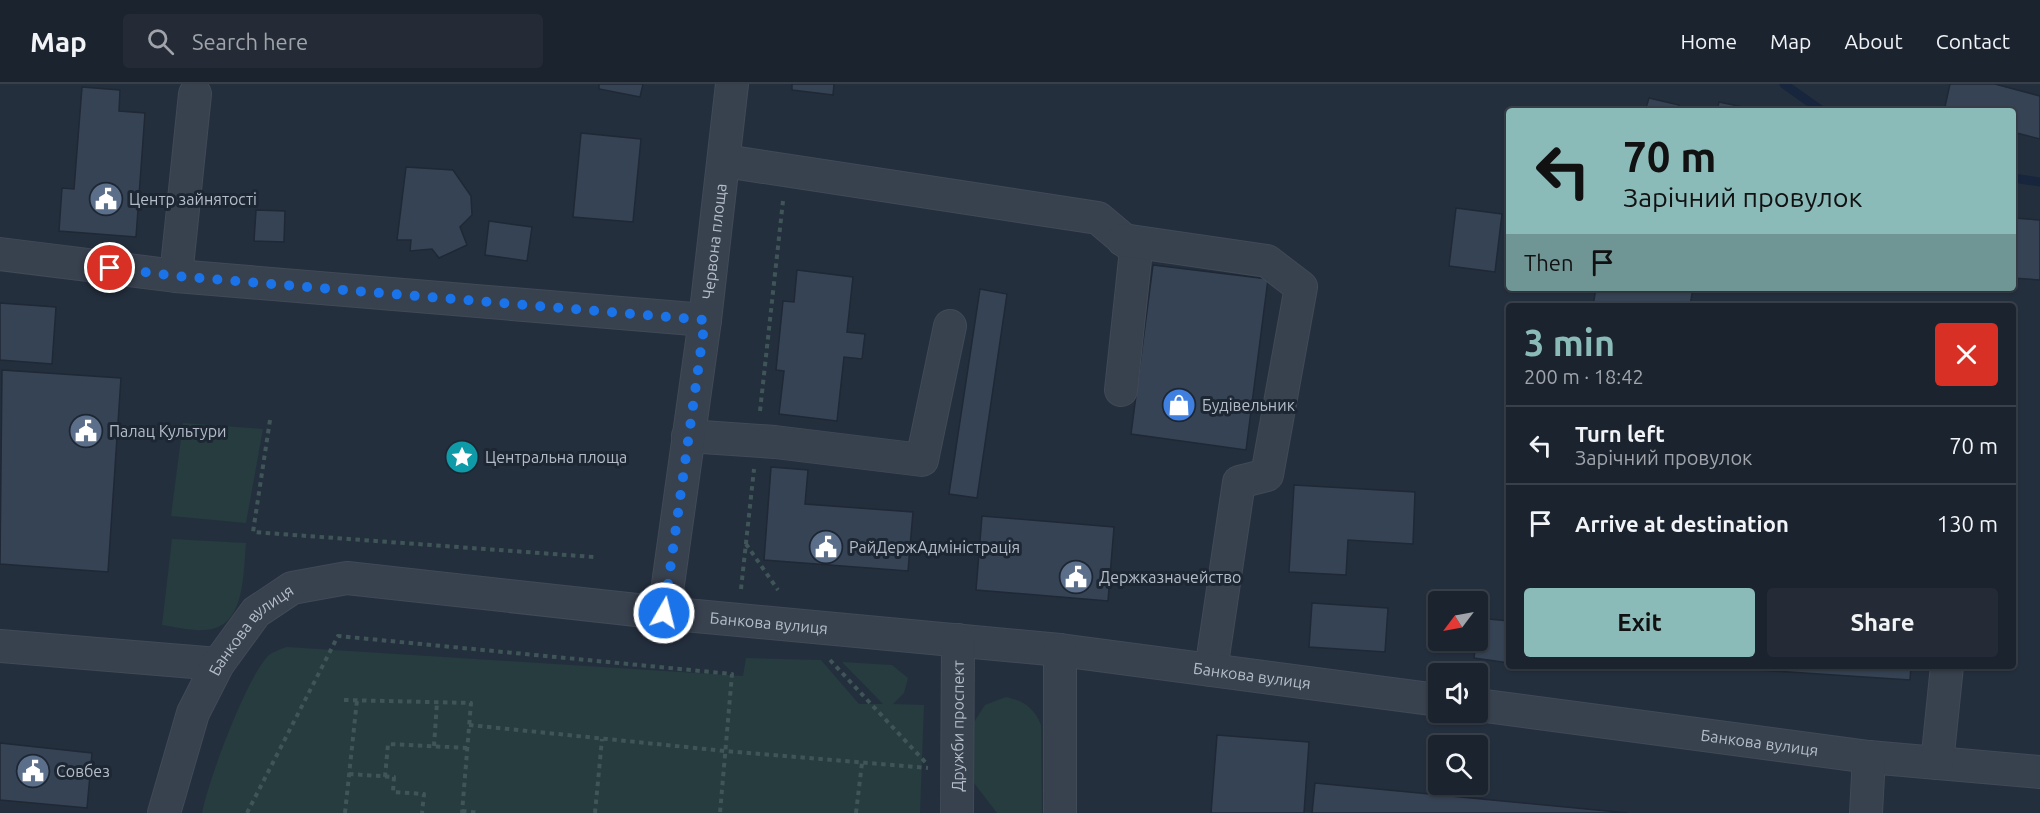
<!DOCTYPE html>
<meta charset="utf-8">
<style>
:root{--surface:#1b232e;--page:#242b36;--text:#f1f3f6;--muted:#a0a4aa;--line:#39404a;--accent:#8bbbb9}
body{margin:0;font-family:Ubuntu,sans-serif;background:var(--page);color:var(--text);height:100vh;display:flex;flex-direction:column;font-size:22px;white-space:nowrap}
*{box-sizing:border-box;margin:0}
p{font-size:20px;color:var(--muted)}
.icon{flex:none;width:33px;height:33px;fill:none;stroke:currentColor;stroke-width:2;stroke-linecap:round;stroke-linejoin:round}
.map{position:relative;flex:1;overflow:hidden}
.side{position:absolute;left:1506px;top:219px;width:510px;height:366px;display:flex;flex-direction:column;background:var(--surface);border-radius:6px;box-shadow:0 2px 4px #0004,0 0 0 2px var(--line)}
.side>*{flex:none}
.banner{position:absolute;left:1506px;top:24px;width:510px;height:183px;border-radius:6px;box-shadow:0 2px 4px #0004,0 0 0 2px var(--line);background:#8bbbb9;color:#111;overflow:hidden}
.needle{width:39px;rotate:238deg}
.controls{position:absolute;left:1428px;top:507px;display:grid;gap:12px}
.controls a{display:grid;place-items:center;width:60px;height:60px;border-radius:6px;background:var(--surface);box-shadow:0 2px 4px #0004,0 0 0 2px var(--line);font-size:30px}
.pin{position:absolute;display:grid;place-items:center;width:51px;height:51px;color:#fff;margin:-26px;border:3px solid #fff;border-radius:50%;box-shadow:0 2px 6px #0007}
.me{position:absolute;width:66px;margin:-33px;rotate:8deg;stroke-linejoin:round;filter:drop-shadow(0 0 4px #0008)}
.turn{display:flex;align-items:center;gap:21px;height:126px;padding:0 18px;font-size:27px}
.turn .icon{width:78px;height:78px;stroke-width:2.5}
.turn b{display:block;font-size:42px;line-height:51px}
.then{display:flex;align-items:center;height:57px;padding:0 18px;background:#0003;gap:12px;font-size:22px}
.round{display:grid;place-items:center;flex:none;width:63px;height:63px;border-radius:6px;background:var(--page)}
.overview{display:flex;align-items:center;justify-content:space-between;height:102px;padding:0 18px}
h1{font-size:36px;font-weight:700;line-height:45px;color:var(--accent)}
.action{display:flex;gap:12px;margin-top:auto;padding:12px 18px}
.action a{flex:1;height:69px;border-radius:6px;background:var(--accent);color:#111;font-size:24px;font-weight:700;line-height:69px;text-align:center}
.action a+a{background:var(--page);color:var(--text)}
ul{padding:0;list-style:none}
li{display:flex;align-items:center;gap:18px;height:78px;padding:0 18px;border-top:2px solid var(--line)}
li div{flex:1}
li b{display:block;font-size:22px}
li em{font-style:normal}
header{display:flex;align-items:center;gap:36px;box-sizing:border-box;height:84px;padding:0 30px;background:var(--surface);border-bottom:2px solid var(--line)}
header strong{font-size:28px}
nav{display:flex;gap:33px;margin-inline-start:auto;font-size:21px}
.search{width:420px;height:54px;background:var(--page);display:flex;align-items:center;gap:15px;box-sizing:border-box;padding:0 21px;border-radius:6px;color:var(--muted);font-size:22px}
.map>svg:first-child{display:block}
.green{fill:#263c3f}
.lines{fill:none;stroke-linecap:round;stroke-linejoin:round}
.stream{stroke:#17263c;stroke-width:9}
.building{fill:#364354;stroke:#1f2835;stroke-width:1.5}
.minor-casing{stroke:#414a57;stroke-width:34}
.path{stroke:#3f5557;stroke-width:4;stroke-dasharray:4.5 4.5;stroke-linecap:butt}
.minor{stroke:#38414e;stroke-width:32}
.route{stroke:#1a73e8;stroke-width:10;stroke-dasharray:0 18}
.labels{text-anchor:middle;stroke-width:6;stroke-linejoin:round;paint-order:stroke}
.poi-label{font-size:16px;fill:#b4bcc9;stroke:#1d2633;text-anchor:start}
.street-label{font-size:16px;fill:#b4bcc9;stroke:#1d2633}
</style>
<header>
<strong>Map</strong>
<div class="search"><svg class="icon" aria-label="search" viewBox="0 0 24 24"><circle cx="10" cy="10" r="6"/><path d="M15 15l6 6"/></svg>Search here</div>
<nav><a>Home</a><a>Map</a><a>About</a><a>Contact</a></nav>
</header>
<div class="map">
<svg width="2040" height="729" viewBox="0 0 2040 729">
<rect width="100%" height="100%" fill="#242f3e"/>
<g class="green">
<path d="M183,339L263,345L246,439L171,432Z"/>
<path d="M172,455L246,459C243,489 246,545 204,546C191,547 176,543 162,541Z"/>
<path d="M287,563L743,592L746,574L821,576L859,620H883L842,578L892,581L908,594L904,609L893,620L924,621L920,729H202C208,697 246,596 267,573C272,568 280,565 287,563Z"/>
<path d="M1006,613C1024,617 1034,624 1041,641L1042,729H997L974,699L972,641L985,621Z"/>
</g>
<g class="lines">
<g class="stream">
<path d="M1784,0L1822,27"/>
<path d="M2013,94L2040,98"/>
</g>
</g>
<g class="building">
<path d="M599,0H643L640,13L599,5Z"/>
<path d="M792,0H834L833,11L792,6Z"/>
<path d="M1950,0H1995L2040,12V55L2013,48V27H1944Z"/>
<path d="M82,3L120,6L119,27L145,29L136,153L59,147L62,104L74,105Z"/>
<path d="M1649,14L1679,21L1678,27H1645Z"/>
<path d="M1719,18L1762,27H1717Z"/>
<path d="M581,49L641,55L633,138L573,133Z"/>
<path d="M406,83L453,86L471,112L472,131L460,143L467,161L439,174L432,165L410,167L411,156H397Z"/>
<path d="M1456,124L1502,130L1495,188L1449,182Z"/>
<path d="M256,126L285,127L284,158L254,157Z"/>
<path d="M2013,134L2040,136V196L2013,194Z"/>
<path d="M489,137L532,143L527,177L485,171Z"/>
<path d="M1153,181L1268,195L1246,366L1131,350Z"/>
<path d="M797,186L853,193L847,248L865,250L862,275L844,273L837,337L779,330L784,287L776,286L783,217L794,218Z"/>
<path d="M1596,204H1693L1690,222H1593Z"/>
<path d="M980,205L1007,210L977,414L949,410Z"/>
<path d="M0,219L56,223L52,280L0,276Z"/>
<path d="M2,286L121,294L108,488L0,480Z"/>
<path d="M771,383L808,386L805,420L913,428L908,487L764,476Z"/>
<path d="M1294,401L1415,408L1413,460L1348,456L1346,491L1289,488Z"/>
<path d="M982,432L1114,443L1108,517L976,506Z"/>
<path d="M1312,519L1388,524L1385,568L1309,563Z"/>
<path d="M1479,534L1509,537V579L1474,574Z"/>
<path d="M1698,582H1911L1910,596Z"/>
<path d="M1217,651L1309,658L1304,729H1211Z"/>
<path d="M0,659L92,669L87,724L0,716Z"/>
<path d="M1315,699L1628,729H1312Z"/>
</g>
<g class="lines">
<defs>
<g id="minor">
<path d="M725,77L1098,134L1136,166L1121,306"/>
<path d="M1123,156L1267,177L1301,203L1267,391L1239,398L1211,586"/>
<path d="M0,170L176,192L705,236"/>
<path d="M176,192L195,10"/>
<path d="M688,352L775,358L922,376L950,242"/>
<path id="s1" d="M664,529L705,236L732,0"/>
<path d="M0,562L218,580"/>
<path id="s2" d="M1478,621L1869,673L2040,688"/>
<path d="M1937,679L1947,582"/>
<path id="s3" d="M164,729L193,629L218,580L256,528L292,504L347,494L664,529L1060,566L1438,616"/>
<path id="s4" d="M957,729L958,556"/>
<path d="M1060,729V566"/>
<path d="M1866,729L1869,673"/>
</g>
</defs>
<use href="#minor" class="minor-casing"/>
<g class="path">
<path d="M760,327L783,117"/>
<path d="M270,336L253,448L594,473"/>
<path d="M746,460L778,506"/>
<path d="M741,505L754,385"/>
<path d="M830,576L927,680"/>
<path d="M344,616L471,619L462,729"/>
<path d="M469,641L725,667L928,684"/>
<path d="M434,662L437,618"/>
<path d="M349,690L394,693L393,708L424,710L422,729"/>
<path d="M385,693L388,660L467,664"/>
<path d="M462,727L479,729"/>
<path d="M247,729L338,552L732,590L720,729"/>
<path d="M345,729L357,616"/>
<path d="M595,729L602,655"/>
<path d="M856,729L862,679"/>
</g>
<use href="#minor" class="minor"/>
</g>
<g class="lines">
<path class="route" d="M110,184L176,192L705,236L664,529"/>
</g>
<defs>
<symbol id="civic-disc" viewBox="-11 -11 22 22"><circle r="9.5" fill="#5c6f8a" stroke="#1d2633"/><path d="M-.6-6.5H3V-4.5H.6V-3L4-1V1h2V6H-6V1h2V-1L-.6-3ZM-1.2 2.5V6h2.4V2.5Z" fill="#fff"/></symbol>
<symbol id="shop-disc" viewBox="-11 -11 22 22"><circle r="9.5" fill="#3f7fe0" stroke="#1d2633"/><path d="M-5-2.5h2.3a2.7 3.5 0 0 1 5.4 0H5L5.5 6h-11ZM-1.5-2.5h3a1.5 2.3 0 0 0-3 0Z" fill="#fff"/></symbol>
<symbol id="sight-disc" viewBox="-11 -11 22 22"><circle r="9.5" fill="#0f9aa8" stroke="#1d2633"/><path d="M0-6L1.8-2.2L6-1.7L2.9 1.2L3.7 5.4L0 3.3L-3.7 5.4L-2.9 1.2L-6-1.7L-1.8-2.2Z" fill="#fff"/></symbol>
</defs>
<g fill-rule="evenodd">
<use href="#civic-disc" x="87" y="96" width="38" height="38"/>
<use href="#shop-disc" x="1160" y="302" width="38" height="38"/>
<use href="#civic-disc" x="67" y="328" width="38" height="38"/>
<use href="#sight-disc" x="443" y="354" width="38" height="38"/>
<use href="#civic-disc" x="807" y="444" width="38" height="38"/>
<use href="#civic-disc" x="1057" y="474" width="38" height="38"/>
<use href="#civic-disc" x="14" y="668" width="38" height="38"/>
</g>
<g class="labels">
<g class="poi-label">
<text x="129" y="121">Центр зайнятості</text>
<text x="1202" y="327">Будівельник</text>
<text x="109" y="353">Палац Культури</text>
<text x="485" y="379">Центральна площа</text>
<text x="849" y="469">РайДержАдміністрація</text>
<text x="1099" y="499">Держказначейство</text>
<text x="56" y="693">Совбез</text>
</g>
<g class="street-label">
<text dy="6" stroke="none"><textPath href="#s1" startOffset="375">Червона площа</textPath></text>
<text dy="6" stroke="none"><textPath href="#s3" startOffset="747">Банкова вулиця</textPath></text>
<text dy="6" stroke="none"><textPath href="#s3" startOffset="207">Банкова вулиця</textPath></text>
<text dy="6" stroke="none"><textPath href="#s3" startOffset="1233">Банкова вулиця</textPath></text>
<text dy="6" stroke="none"><textPath href="#s4" startOffset="87">Дружби проспект</textPath></text>
<text dy="6" stroke="none"><textPath href="#s2" startOffset="284">Банкова вулиця</textPath></text>
</g>
</g>
</svg>
<div class="controls">
<a><svg class="needle" viewBox="-14 -14 28 28"><path d="M0-13l5 13h-10z" fill="#e53935"/><path d="M0 13l5-13h-10z" fill="#a0a4aa"/></svg></a>
<a><svg class="icon" aria-label="sound" viewBox="0 0 24 24"><path d="M4 9h4l5-4v14l-5-4H4zM17 9q2 3 0 6"/></svg></a>
<a><svg class="icon" aria-label="search" viewBox="0 0 24 24"><circle cx="10" cy="10" r="6"/><path d="M15 15l6 6"/></svg></a>
</div>
<div class="pin" style="left:110px;top:184px;background:#d93025"><svg class="icon" aria-label="arrive" viewBox="0 0 24 24"><path d="M6 21V4h12l-3 4 3 4H6"/></svg></div>
<svg class="me" style="left:664px;top:529px" viewBox="-20 -20 40 40"><circle r="17" fill="#1a73e8" stroke="#fff" stroke-width="3"/><path d="M0-11L8 9 0 5-8 9z" fill="#fff"/></svg>
<div class="banner">
<div class="turn"><svg class="icon" aria-label="left" viewBox="0 0 24 24"><path d="M17 20v-9H6M10 6l-5 5 5 5"/></svg><div><b>70 m</b>Зарічний провулок</div></div>
<div class="then">Then<svg class="icon" aria-label="arrive" viewBox="0 0 24 24"><path d="M6 21V4h12l-3 4 3 4H6"/></svg></div>
</div>
<section class="side">
<div class="overview"><div><h1>3 min</h1><p>200 m · 18:42</p></div><a class="round" style="background:#d93025;color:#fff"><svg class="icon" aria-label="close" viewBox="0 0 24 24"><path d="M6 6l12 12M18 6L6 18"/></svg></a></div>
<ul>
<li><svg class="icon" aria-label="left" viewBox="0 0 24 24"><path d="M17 20v-9H6M10 6l-5 5 5 5"/></svg><div><b>Turn left</b><p>Зарічний провулок</p></div><em>70 m</em></li>
<li><svg class="icon" aria-label="arrive" viewBox="0 0 24 24"><path d="M6 21V4h12l-3 4 3 4H6"/></svg><div><b>Arrive at destination</b></div><em>130 m</em></li>
</ul>
<div class="action"><a>Exit</a><a>Share</a></div>
</section>
</div>
